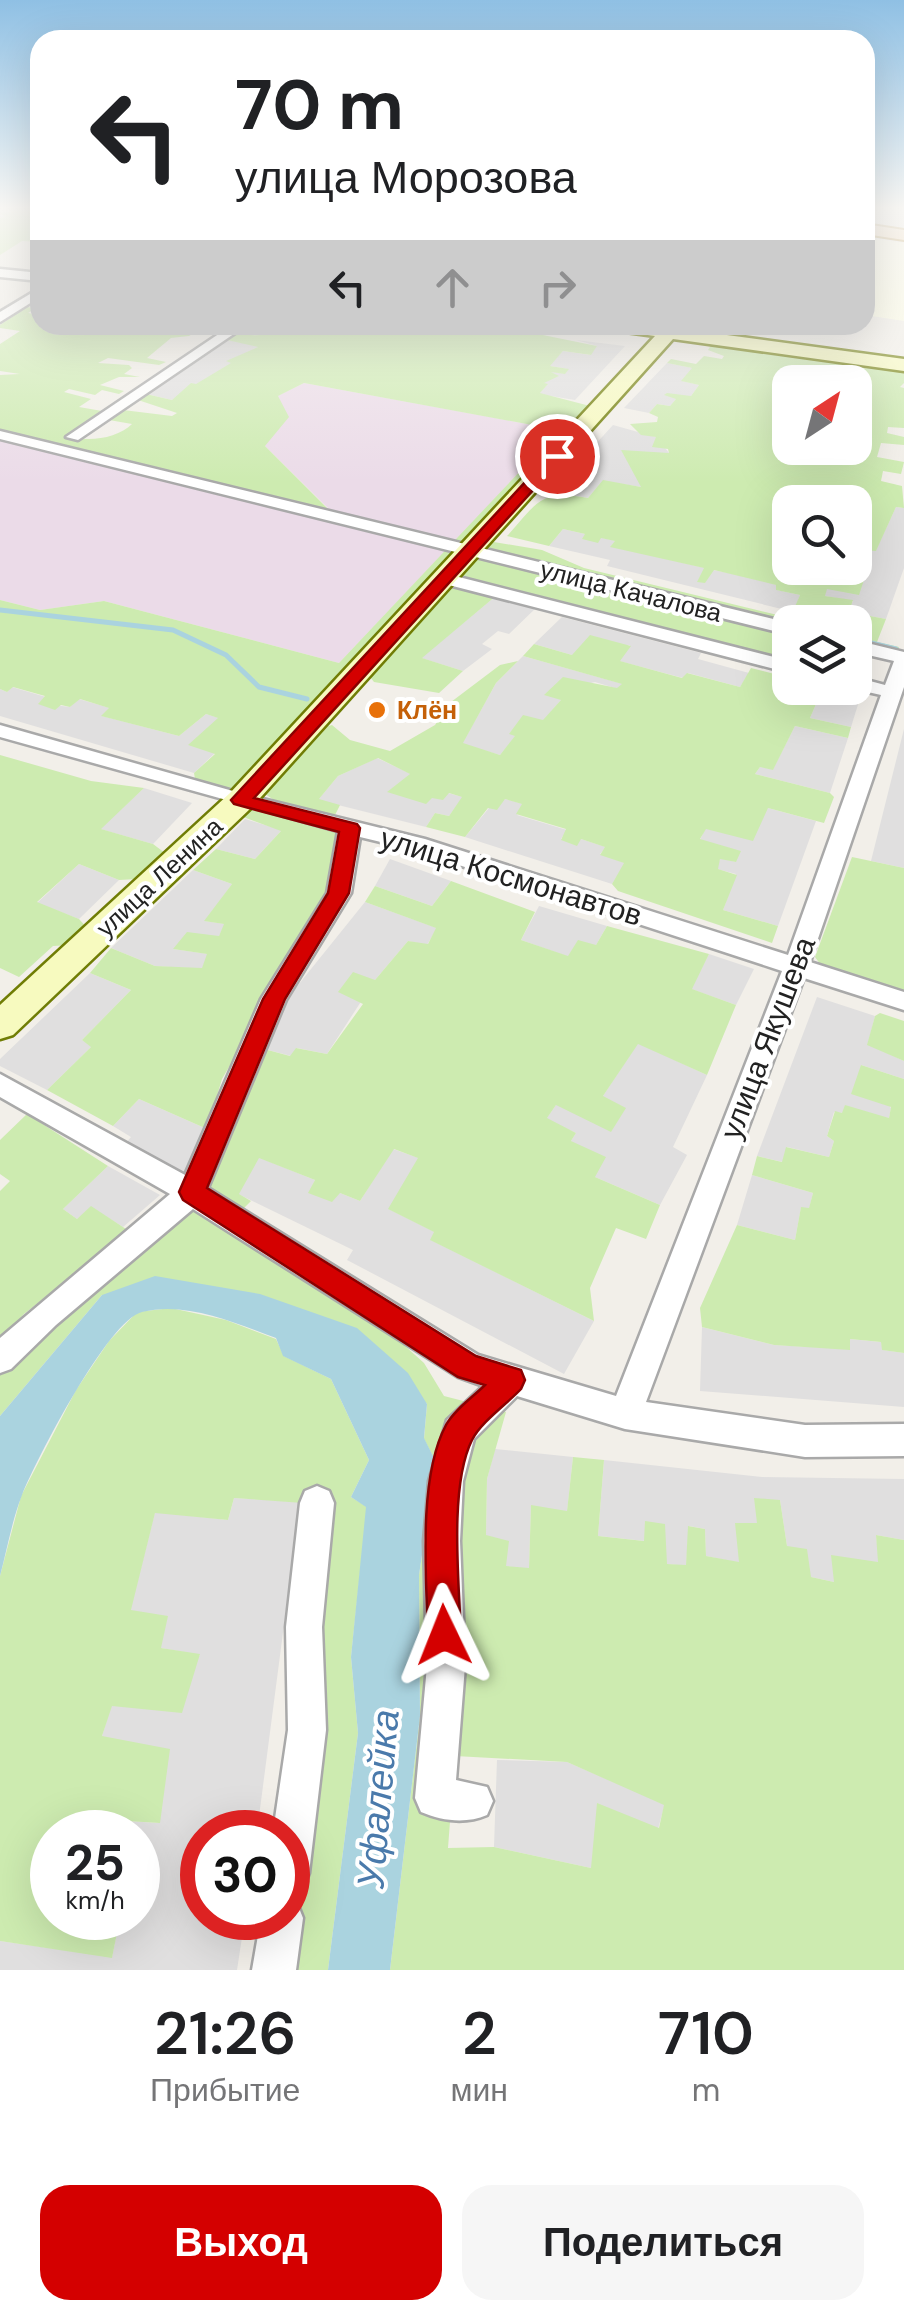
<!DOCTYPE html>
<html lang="ru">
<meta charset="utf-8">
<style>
:root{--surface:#fff;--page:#f6f6f6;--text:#202124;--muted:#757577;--accent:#d40000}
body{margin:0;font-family:"DM Sans",sans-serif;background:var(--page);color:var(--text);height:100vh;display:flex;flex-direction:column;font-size:38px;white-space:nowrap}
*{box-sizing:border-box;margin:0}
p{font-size:32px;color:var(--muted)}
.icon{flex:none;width:55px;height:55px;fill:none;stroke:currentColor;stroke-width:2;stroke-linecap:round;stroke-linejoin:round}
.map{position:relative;height:1970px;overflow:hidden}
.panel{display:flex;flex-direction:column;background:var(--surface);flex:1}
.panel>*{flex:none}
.hud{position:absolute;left:30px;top:30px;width:845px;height:305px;border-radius:30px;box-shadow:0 10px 40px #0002;background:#fff;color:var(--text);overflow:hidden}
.needle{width:65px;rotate:36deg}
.tools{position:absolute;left:772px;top:365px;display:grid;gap:20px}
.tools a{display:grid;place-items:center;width:100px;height:100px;border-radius:20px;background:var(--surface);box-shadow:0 10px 40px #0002;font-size:50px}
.speed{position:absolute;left:30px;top:1810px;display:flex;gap:20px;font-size:50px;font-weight:700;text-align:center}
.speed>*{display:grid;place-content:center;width:130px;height:130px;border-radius:50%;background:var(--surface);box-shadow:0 10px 40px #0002;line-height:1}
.speed small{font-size:25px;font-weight:400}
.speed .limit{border:15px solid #d22;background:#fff;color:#111}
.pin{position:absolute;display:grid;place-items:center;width:85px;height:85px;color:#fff;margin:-42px;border:5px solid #fff;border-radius:50%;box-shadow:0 2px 10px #0007}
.me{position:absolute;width:110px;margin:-55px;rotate:358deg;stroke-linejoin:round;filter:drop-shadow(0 0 8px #0008)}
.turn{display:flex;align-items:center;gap:35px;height:210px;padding:0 40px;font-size:45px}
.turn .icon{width:130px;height:130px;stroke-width:2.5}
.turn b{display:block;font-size:70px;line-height:85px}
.lanes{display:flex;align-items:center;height:95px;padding:0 40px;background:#0003;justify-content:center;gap:50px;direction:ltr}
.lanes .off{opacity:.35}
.eta{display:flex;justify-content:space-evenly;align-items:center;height:170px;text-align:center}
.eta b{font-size:60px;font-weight:600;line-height:70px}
.primary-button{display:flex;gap:20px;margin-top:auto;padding:20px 40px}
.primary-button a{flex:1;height:115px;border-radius:30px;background:var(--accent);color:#fff;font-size:40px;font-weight:600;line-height:115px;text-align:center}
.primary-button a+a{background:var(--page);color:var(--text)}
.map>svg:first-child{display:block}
.residential{fill:#e0dfdf}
.industrial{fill:#ebdbe8}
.education{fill:#ffffe5}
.grass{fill:#cdebb0;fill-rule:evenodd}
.water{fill:#aad3df}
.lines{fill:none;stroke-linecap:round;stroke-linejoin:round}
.stream-far1{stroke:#aad3df;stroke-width:4}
.stream{stroke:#aad3df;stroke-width:5}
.street-casing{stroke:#a9a9a9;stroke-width:5}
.secondary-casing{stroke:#707d05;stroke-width:5}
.primary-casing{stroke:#a06b00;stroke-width:4}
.street{fill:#fff;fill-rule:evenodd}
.secondary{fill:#f7fabf;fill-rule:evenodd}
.primary{fill:#fcd6a4;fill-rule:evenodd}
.route{fill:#d40000;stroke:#8a0000;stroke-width:2.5}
.food-dot{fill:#e8710a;stroke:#fff;stroke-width:4}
.labels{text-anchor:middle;stroke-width:8;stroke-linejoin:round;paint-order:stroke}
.far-street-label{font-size:25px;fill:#222;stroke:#fff}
.far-food-label{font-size:25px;font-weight:bold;fill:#c56008;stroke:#fff;text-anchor:start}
.street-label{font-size:30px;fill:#222;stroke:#fff}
.near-water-label{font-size:38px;font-style:italic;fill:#4a7aab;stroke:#fff}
</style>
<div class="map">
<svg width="904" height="1970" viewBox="0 0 904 1970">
<rect width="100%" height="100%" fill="#f2efe9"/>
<g class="residential">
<path d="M227,340L260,346L172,400L146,394Z"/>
<path d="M576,340L625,346L575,400L539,394L547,385L543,383L547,379L557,376L550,375L551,372L568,369L549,366L563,351L590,355L597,346Z"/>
<path d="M667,363L693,368L682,381L699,385L691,396L677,398L670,406L657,404L649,413L624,408Z"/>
<path d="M613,425L656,437L670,454H648L641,487L603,481L588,498L557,492L579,470L574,468Z"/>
<path d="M896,507L904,508V568L886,619L848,612L853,601L825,596L826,589L871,559L859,557L861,549L876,550Z"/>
<path d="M563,529L616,541L611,546L705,568L698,581L713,570L758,578L776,585L777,590L800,595L794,612L607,566L610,560L549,546Z"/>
<path d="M497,595L537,607L509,634L498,631L482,644L492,649L463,671L421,658Z"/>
<path d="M562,617L701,653L698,659L749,673L740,687L688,673L683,678L619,661L630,645L572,655L534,644Z"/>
<path d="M523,656L623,684L618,689L595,682L545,694L562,699L543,721L516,736L500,755L462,744L496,683Z"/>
<path d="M12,687L46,697L39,703L70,707L79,699L110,708L102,716L179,736L206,714L219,718L215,753L194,773L0,716V689L7,692Z"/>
<path d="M823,688L861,695L851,727L810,718Z"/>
<path d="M795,726L848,738L830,793L755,774L760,767L773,769Z"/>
<path d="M904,729V868L871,861Z"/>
<path d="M377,758L411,774L388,792L432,798L448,793L463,797L449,816L435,813L426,827L318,800L338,776Z"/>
<path d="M144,788L192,803L153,844L100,829Z"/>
<path d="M505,799L523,804L517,815L567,830L561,839H581L606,847L600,854L625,863L612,884L465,837L489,808Z"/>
<path d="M768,808L816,821L778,926L723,910L736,874L717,869L720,858L736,862L700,840L705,829Z"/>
<path d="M245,819L282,830L255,859L216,849Z"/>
<path d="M390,859L451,881L432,906L375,886Z"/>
<path d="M79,864L119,880L79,919L37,903Z"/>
<path d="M193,870L232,884L205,921L225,924L219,936L173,949L208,954L202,969L155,966L111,948Z"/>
<path d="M365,902L437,928L427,945L408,941L375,980L327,1054L297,1048L291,1056L264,1049L274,1015Z"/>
<path d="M539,906L607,926L596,945L569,957L521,940Z"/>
<path d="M709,954L754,969L736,1005L691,989Z"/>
<path d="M90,973L131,990L82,1040L92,1046L47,1090L0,1066V1059Z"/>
<path d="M817,997L875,1016L868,1044L904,1061V1079L861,1065L891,1108L889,1118L834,1112L827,1136L834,1141L829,1157L787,1147L783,1162L757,1156Z"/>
<path d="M638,1043L707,1075L673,1147L687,1155L660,1205L595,1177L571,1141L576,1133L546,1119L556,1105L603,1096Z"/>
<path d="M139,1099L207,1129L198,1156L183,1174L126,1143L131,1137L113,1126Z"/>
<path d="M393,1149L419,1158L389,1209L435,1232L431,1240L594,1321L564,1374L347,1260L353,1250L238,1194L258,1157L315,1180L309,1193H340L360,1201Z"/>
<path d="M108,1166L160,1195L123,1227L91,1207L77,1219L63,1209Z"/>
<path d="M752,1175L813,1193L809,1209L801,1208L795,1240L737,1225Z"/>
<path d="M702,1327L774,1345L850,1349L849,1339L881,1342L883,1350L904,1353V1407L700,1391Z"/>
<path d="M495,1449L573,1457L567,1512L531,1506L529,1569L505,1566L486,1535L487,1479Z"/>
<path d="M604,1460L762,1477L904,1479V1540L876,1535L879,1562L834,1582L811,1577L787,1546L780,1500L757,1523L740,1563L706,1556L705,1529L689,1526L686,1566L667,1564L645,1541L598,1536Z"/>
<path d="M234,1498L300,1502L257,1832H202V1918H245L237,1970H0V1941L112,1957L120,1918H138V1832H71L74,1818L159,1823L102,1736L111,1706L200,1655L161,1648L130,1611L155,1512L228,1520Z"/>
<path d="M497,1760L567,1762L665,1804L658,1829L591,1868L494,1847Z"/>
</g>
<path class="industrial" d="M304,383L560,430L339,663L104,601L40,610L0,600V438L334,514L265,446L277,396Z"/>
<path class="education" d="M865,237L904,243V321L865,315Z"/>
<g class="grass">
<path d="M3,207H40V242L22,241L0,255V218L6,217L0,213L13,212Z"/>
<path d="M27,307L36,308L28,313L40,315V325H196L192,328L200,330L189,336L171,338L147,358L166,362L159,365L108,358L98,363L129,365L132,368L124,374L140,377H119L100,385L124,391L119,394L102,390L95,395L69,389L64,392L91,399L79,407L102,411L66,435C85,443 117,439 132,424L109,420L123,410L172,416L177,413L138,400L146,394L172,400L191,383L196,384L231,363L226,361L258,347L227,340L237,334C266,338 292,330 320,334L325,331L298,325H474L472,328L477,329L479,325H546L538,334L597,346L591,355L563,351L550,366L569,369L565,374L551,372L559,376L544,383L548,384L540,393L590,406L233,790L195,779L194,773L215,754L188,745L218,718L206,714L179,736L101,716L109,708L80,699L70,707L61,705L55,710L38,704L45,696L13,687L7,692L0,689V600L40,610L104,601L339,663L559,430L304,383L278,396L289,417L265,446L334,515L0,433V375L20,374L0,371V344L20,331L0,328V325Z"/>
<path d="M714,340L904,369V383L900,387L904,388V428L888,427L887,433L904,437V445L881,443L877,457L904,462L901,474L883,471L881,481L902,486L904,508L896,507L876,551L861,550L859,556L871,559L859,595L827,589L825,596L853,600L849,612L886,619L877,642L899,647L897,653L855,643V622H790V627L479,551L488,541L542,550L584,568L790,618L800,595L776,590V585L714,570L705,583L697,582L704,568L610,547L615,541L601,538L598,543L582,539L585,534L563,529L549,546L507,536C539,501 540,489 588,498L603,480L641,487L621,450L669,453L668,449L652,447L656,437L641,435L630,424L657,422L658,417L649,413L657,404L670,406L676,399L664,395L667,393L691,396L699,385L681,381L692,368L667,363L671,359L696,364L704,356L722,359L724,356L708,350ZM790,382H855V448H790ZM790,502H855V568H790Z"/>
<path d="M486,558L790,632V664L459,578L472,560Z"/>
<path d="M450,583L497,595L422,658L463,671L439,693L374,682L367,673Z"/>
<path d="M590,635L631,646L620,661L682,678L687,673L740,687L751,668L790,678V688H823L810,718L851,727L848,738L795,726L773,770L760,767L755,774L830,793L834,797L824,823L768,808L753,841L706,829L700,839L741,851L736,862L720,859L718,869L737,875L723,910L778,926L772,943L618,891L612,884L624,863L600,855L605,847L581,839L577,846L561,840L566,829L516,814L522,804L505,799L497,810L488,808L465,837L426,827L435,813L449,816L462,797L449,793L443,800L432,798L426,804L387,792L410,774L378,758L338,776L319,799L340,805L334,817L280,804L262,792L315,730L332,725L350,740L390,751L435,725L451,702L500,665L518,661L496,683L463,743L500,755L515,736L509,734L523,715L543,720L561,700L544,695L563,677L617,688L622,684L523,656L534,644L572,655Z"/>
<path d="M0,755L91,781L144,788L101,829L153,844L165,853L137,879L119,880L79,864L37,902L79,919L88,929L71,945L53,946L19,977L0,968Z"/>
<path d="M245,806L335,830L341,849L330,893L222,1079L207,1129L139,1099L113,1126L47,1090L91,1047L82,1040L131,990L90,973L111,948L155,966L202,968L207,954L173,949L187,932L219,936L224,924L204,921L232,884L193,870L216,849L255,859L281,831L238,815Z"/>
<path d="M852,857L904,868V992L823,968L815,957Z"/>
<path d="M451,881L535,912L521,940L568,956L578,940L596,945L607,926L709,954L692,989L736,1005L707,1075L638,1044L603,1096L626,1108L611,1132L556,1105L547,1118L576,1133L571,1141L606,1157L595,1177L660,1205L646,1239L616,1228L590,1288L594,1321L430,1240L434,1232L388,1209L418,1158L394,1149L360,1201L340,1193L332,1202L308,1193L315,1180L259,1158L239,1194L251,1201L239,1213L203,1191L264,1049L290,1056L296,1048L327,1054L363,1004L338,992L353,972L375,980L408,941L428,944L436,928L365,902L375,886L432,906Z"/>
<path d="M880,1013L904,1021V1061L867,1045L875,1016Z"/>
<path d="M861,1065L904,1079V1353L882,1350L881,1342L850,1339V1350L774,1345L702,1327L700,1308L737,1225L795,1240L801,1207L809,1208L813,1193L752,1175L757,1156L782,1162L786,1147L829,1157L834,1141L827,1136L835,1111L842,1113L845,1105L889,1118L891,1107L851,1094Z"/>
<path d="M27,1114L108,1166L63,1209L77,1219L91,1206L129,1231L24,1314L0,1341V1191L10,1181L0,1174V1140Z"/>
<path d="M194,1211L376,1320L424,1363L444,1396L506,1412L487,1479L486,1535L509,1541L506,1566L529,1568L531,1505L567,1511L573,1457L604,1460L598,1536L644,1541L645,1521L665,1524L667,1564L686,1565L688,1526L705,1529L706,1556L739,1562L735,1523H757L754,1498L780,1500L787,1546L807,1549L811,1577L834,1582L831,1555L878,1562L876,1535L904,1540V1970H390L420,1716L419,1575L436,1462L424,1439L427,1404L356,1328L102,1295L0,1416V1373L162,1232ZM455,1756L567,1762L664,1805L659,1828L597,1803L591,1868L494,1847L448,1848Z"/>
<path d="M171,1308L226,1320L276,1339L284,1356L331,1379L369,1460L351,1497L367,1507L351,1657L358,1733L328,1970H289L322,1730L317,1629L331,1505L234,1498L228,1520L155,1513L131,1610L168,1616L161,1648L200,1654L182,1713L112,1706L102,1736L170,1749L160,1823L75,1818L71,1832H52V1918H120L112,1958L0,1941V1576L21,1496L76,1390L109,1341L137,1312Z"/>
</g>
<path class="water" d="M155,1276L260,1294L357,1328L408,1373L427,1404L424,1438L436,1462L419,1575L420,1716L390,1970H328L358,1733L351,1657L366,1507L351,1497L369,1460L331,1379L283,1356L276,1338C234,1323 187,1301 142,1312C108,1320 36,1460 22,1495C12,1520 7,1550 0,1576V1416L102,1295Z"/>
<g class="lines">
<path class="stream-far1" d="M0,431L56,445"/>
<g class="stream">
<path d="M0,610L173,630L226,655L259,687L307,699"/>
<path d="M855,639L896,649"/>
</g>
<defs>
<g id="street">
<path d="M0,269L40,273V281L0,277Z"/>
<path d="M40,288V297L0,322V312Z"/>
<path d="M232,325H247L78,440L66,437Z"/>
<path d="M0,431L790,623V635L0,439Z"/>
<path d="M447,574L790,661V673L441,583L438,579Z"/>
<path d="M855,640L904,652V687L810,962L904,992V1010L804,978L646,1402L805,1425L904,1424V1456L805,1457L625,1429L517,1396L474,1439L463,1481L460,1541L465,1666L456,1780L487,1787L493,1801L487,1815C466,1824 442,1821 421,1812L415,1798L427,1666L424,1541L429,1481L447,1420L483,1386L458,1377L193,1209L56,1325L11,1369L0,1373V1338L170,1194L0,1097V1074L185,1175L261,999L327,893L338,831L0,737V725L247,795L425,839L788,955L881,695L850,688H855V677L885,685L894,661L855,652ZM360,837L410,849L782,971L616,1396L478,1355L208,1188L286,1000L351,893Z"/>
<path d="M317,1486L329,1491L334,1503L322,1627L326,1730L309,1873L303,1888L288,1894V1832H273L288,1730L286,1627L300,1503L305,1491Z"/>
<path d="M288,1899L297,1903L303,1918L296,1970H252L261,1918H288Z"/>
</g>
<path id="secondary" d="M602,325H685L682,329L904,359V371L673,339L252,807L13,1035L0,1039V1005L230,793L655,336L611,330Z"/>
<path id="primary" d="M865,224L904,230V240L865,234Z"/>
</defs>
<use href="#street" class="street-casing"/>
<use href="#secondary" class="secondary-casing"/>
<use href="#primary" class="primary-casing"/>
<use href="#street" class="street"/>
<use href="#secondary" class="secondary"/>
<use href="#primary" class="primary"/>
</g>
<linearGradient id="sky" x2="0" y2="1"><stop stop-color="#8fc0e4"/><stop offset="0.43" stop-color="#f9f8f5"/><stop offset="1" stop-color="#f9f8f5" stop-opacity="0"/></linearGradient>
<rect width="904" height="483" fill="url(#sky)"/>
<path class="route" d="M552,453L564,456L254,798L357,824L360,828L349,893L285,999L207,1188L476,1356L521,1370L525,1380L521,1389C507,1404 481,1422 472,1440C449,1486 459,1583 461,1635L456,1647L444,1652L433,1647L428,1635C426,1576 418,1477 446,1425C454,1410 473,1397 485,1385L458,1377L183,1200L179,1192L263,999L328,893L339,832L234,804L231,800Z"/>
<circle class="food-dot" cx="377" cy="710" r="10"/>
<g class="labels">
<g class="far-street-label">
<text transform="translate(631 591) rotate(14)" y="9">улица Качалова</text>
<text transform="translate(159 877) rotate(-43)" y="9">улица Ленина</text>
</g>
<g class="far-food-label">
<text x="397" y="719">Клён</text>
</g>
<g class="street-label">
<text transform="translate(511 877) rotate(17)" y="10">улица Космонавтов</text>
<text transform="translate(768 1038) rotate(-69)" y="10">улица Якушева</text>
</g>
<g class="near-water-label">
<text transform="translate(378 1799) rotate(-85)" y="13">Уфалейка</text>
</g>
</g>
</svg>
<div class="tools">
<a><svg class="needle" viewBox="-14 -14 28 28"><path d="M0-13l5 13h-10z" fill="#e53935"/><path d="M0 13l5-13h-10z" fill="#757577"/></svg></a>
<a><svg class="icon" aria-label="search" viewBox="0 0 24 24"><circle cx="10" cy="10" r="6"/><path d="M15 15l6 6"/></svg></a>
<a><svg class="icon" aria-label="layers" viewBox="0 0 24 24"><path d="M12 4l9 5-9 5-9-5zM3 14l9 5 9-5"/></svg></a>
</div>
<div class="speed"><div>25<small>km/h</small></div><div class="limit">30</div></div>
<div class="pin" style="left:557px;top:456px;background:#d93025"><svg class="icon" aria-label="arrive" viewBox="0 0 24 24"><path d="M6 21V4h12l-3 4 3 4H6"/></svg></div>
<svg class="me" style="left:444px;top:1635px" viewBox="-20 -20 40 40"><path d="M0-17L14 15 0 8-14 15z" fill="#d40000" stroke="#fff" stroke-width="4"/></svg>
<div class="hud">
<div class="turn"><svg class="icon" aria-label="left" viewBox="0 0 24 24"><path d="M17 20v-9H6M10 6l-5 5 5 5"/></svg><div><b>70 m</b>улица Морозова</div></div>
<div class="lanes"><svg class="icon" aria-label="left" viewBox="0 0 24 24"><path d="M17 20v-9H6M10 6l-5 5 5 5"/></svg><svg class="icon off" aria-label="ahead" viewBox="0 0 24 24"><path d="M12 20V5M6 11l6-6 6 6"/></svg><svg class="icon off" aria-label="right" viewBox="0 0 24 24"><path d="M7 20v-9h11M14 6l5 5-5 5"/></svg></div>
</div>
</div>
<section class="panel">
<div class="eta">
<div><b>21:26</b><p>Прибытие</p></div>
<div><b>2</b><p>мин</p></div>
<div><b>710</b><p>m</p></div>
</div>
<div class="primary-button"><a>Выход</a><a>Поделиться</a></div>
</section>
